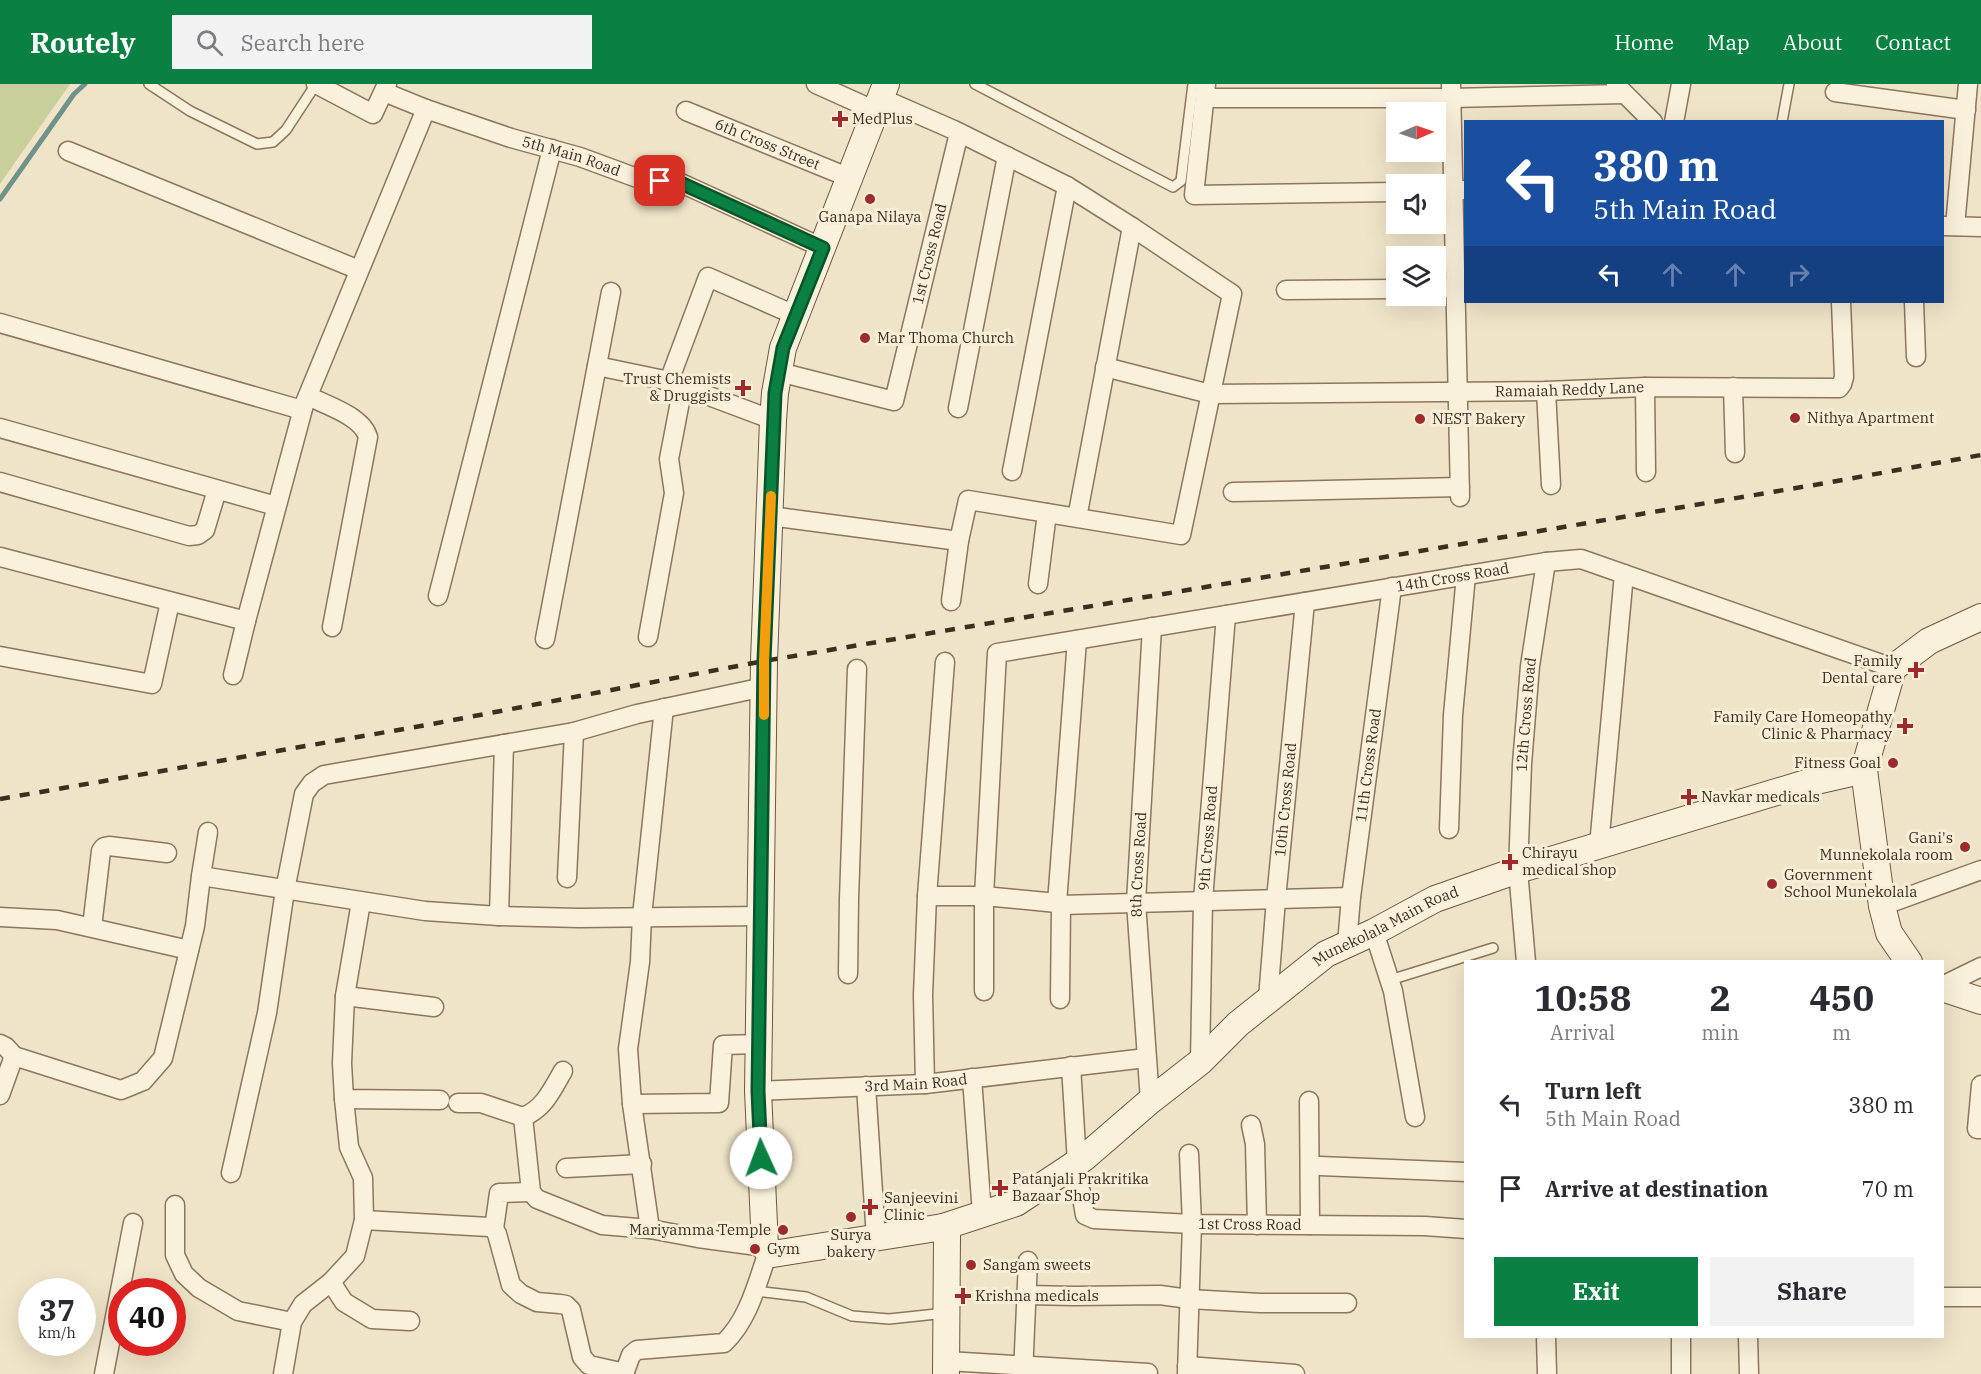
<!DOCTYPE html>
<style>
:root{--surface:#fff;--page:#f2f2f3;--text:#2b2b33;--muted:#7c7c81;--accent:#0b8043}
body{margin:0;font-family:"IBM Plex Serif",serif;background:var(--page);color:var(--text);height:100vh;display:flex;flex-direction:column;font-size:22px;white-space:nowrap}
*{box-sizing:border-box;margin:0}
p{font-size:20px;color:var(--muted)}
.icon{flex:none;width:33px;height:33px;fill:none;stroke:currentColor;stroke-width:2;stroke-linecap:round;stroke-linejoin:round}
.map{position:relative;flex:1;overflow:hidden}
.side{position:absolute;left:1464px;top:876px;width:480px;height:378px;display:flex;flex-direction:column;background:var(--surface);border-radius:0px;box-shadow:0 6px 24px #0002}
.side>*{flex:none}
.guide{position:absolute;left:1464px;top:36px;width:480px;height:183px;border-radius:0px;box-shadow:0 6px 24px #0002;background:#1a4fa0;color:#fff;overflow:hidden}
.needle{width:39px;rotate:88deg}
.tools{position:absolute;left:1386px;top:18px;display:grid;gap:12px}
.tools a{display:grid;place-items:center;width:60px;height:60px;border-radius:0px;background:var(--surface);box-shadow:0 6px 24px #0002;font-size:30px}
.speed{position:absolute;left:18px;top:1194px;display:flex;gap:12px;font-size:30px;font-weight:700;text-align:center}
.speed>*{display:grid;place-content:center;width:78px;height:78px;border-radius:50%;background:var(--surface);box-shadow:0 6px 24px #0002;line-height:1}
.speed small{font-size:15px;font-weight:400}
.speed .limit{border:9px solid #d22;background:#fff;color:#111}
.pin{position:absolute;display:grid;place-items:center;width:51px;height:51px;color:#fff;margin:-26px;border-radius:12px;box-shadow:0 3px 9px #0006}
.me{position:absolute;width:66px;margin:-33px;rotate:358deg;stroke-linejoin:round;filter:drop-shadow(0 0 4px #0008)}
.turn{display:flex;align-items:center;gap:21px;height:126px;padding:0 30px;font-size:27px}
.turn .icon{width:78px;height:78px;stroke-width:2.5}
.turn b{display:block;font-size:42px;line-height:51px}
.lanes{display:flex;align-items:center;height:57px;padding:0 30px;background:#0003;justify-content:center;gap:30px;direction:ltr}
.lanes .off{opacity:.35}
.eta{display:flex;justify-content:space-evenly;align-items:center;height:102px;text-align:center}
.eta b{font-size:36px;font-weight:700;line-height:42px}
.button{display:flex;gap:12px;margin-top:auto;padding:12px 30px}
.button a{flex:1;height:69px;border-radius:0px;background:var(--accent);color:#fff;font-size:24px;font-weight:700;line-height:69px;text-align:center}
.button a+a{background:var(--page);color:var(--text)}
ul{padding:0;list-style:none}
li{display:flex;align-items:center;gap:18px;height:84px;padding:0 30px}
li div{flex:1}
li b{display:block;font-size:22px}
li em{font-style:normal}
header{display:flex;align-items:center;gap:36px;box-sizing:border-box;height:84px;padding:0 30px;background:var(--accent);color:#fff}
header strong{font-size:28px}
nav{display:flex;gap:33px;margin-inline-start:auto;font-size:21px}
.search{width:420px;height:54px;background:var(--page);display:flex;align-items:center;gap:15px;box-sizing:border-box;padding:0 21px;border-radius:0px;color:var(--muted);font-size:22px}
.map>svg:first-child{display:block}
.green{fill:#c9cf9b}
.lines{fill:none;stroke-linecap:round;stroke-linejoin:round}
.stream{stroke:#6f938a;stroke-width:5}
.lane-casing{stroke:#8d765c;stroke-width:12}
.street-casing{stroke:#8d765c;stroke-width:21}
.secondary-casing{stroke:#6f573f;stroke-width:28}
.lane{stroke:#faf1dc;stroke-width:9}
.street{stroke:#faf1dc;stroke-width:18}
.secondary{stroke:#faf1dc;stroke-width:26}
.rail{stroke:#3d2e20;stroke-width:4.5;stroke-dasharray:10 10;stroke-linecap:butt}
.route-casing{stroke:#07532c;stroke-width:15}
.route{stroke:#0b8043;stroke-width:10}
.slow{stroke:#f59e0b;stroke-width:10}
.poi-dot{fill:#9e2a2b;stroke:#f7eed8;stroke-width:2}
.labels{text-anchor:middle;stroke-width:6;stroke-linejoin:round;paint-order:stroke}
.poi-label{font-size:15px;fill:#3d2e20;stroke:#f7eed8;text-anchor:start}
.street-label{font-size:15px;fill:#3d2e20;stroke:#f7eed8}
</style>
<header>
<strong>Routely</strong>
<div class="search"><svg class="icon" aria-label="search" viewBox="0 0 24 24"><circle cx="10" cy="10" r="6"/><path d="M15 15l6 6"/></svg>Search here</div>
<nav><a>Home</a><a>Map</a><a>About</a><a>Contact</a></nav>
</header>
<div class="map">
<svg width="1981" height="1290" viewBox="0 0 1981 1290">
<rect width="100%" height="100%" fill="#f0e4c8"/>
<path class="green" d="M0,0H70L0,100Z"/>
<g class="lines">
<path class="stream" d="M0,115L74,10L85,0"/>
<defs>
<g id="lane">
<path d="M149,0L190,27L257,60L273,58L286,46L316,0"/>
<path d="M975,0L1173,103L1181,97L1193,0"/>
<path d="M1782,38L1789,0"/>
<path d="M1390,896L1493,864"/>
<path d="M755,1207L806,1213L852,1232L889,1235L946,1229"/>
</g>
<g id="street">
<path d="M316,0L373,30L387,0"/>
<path d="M816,0L876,27"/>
<path d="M1206,0L1194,111L1396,108"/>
<path d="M1451,0L1460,413"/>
<path d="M1616,1L1653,38"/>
<path id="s1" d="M384,8L426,25L511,54L580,73L637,94L683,100L823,164"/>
<path d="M1835,8L1966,26"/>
<path d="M881,14L954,46L1067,102L1132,143"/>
<path d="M1205,14H1451L1624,10"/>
<path id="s2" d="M686,27L850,94"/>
<path d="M1674,38L1681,0"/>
<path d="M68,67L359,186"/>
<path d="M1436,107L1466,106"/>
<path d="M1944,142L1981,143"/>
<path d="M1955,142L1968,0"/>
<path d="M1436,204H1466"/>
<path d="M1286,206L1396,205"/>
<path d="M1914,218L1916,273"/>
<path d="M0,239L302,326"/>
<path d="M597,282L669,297L773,336"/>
<path id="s3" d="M1105,283L1210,310L1546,307L1645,303L1839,304L1842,300L1844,293L1841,218"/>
<path id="s4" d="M779,288L894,317L959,49"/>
<path d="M669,297L708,193L797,232"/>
<path d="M1645,303L1646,388"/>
<path d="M1733,303L1735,369"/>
<path d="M1546,307L1551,401"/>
<path d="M308,312C326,321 362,332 368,353L332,543"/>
<path d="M958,324L1007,72"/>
<path d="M0,344L276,422"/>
<path d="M1012,387L1067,102"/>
<path d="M0,398L189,452L198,451L205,446L217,406"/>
<path d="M1233,408L1460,403"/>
<path d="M770,432L959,457L968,416L1181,451L1232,210L1132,143L1077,434"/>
<path d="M0,473L246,537L304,321L426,25"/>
<path d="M1038,500L1047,429"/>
<path d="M438,512L552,65"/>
<path d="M951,517L959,457"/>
<path d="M648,553L674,409L669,375L683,302"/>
<path d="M545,555L611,208"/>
<path d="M0,572L152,600L170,518"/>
<path d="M233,591L246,537"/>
<path d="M1449,745L1453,631L1466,491"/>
<path d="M1599,762L1624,490"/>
<path d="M201,792L208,748"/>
<path d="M567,794L574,648"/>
<path d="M927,812H984L1057,819L1061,821L1351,813"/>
<path d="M361,818L345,912L342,979L344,1015L440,1016"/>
<path d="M1057,819L1077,556"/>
<path d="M1882,822L1981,786"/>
<path d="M499,832L504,660"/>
<path d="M0,833L57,836L189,866"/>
<path d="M92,843L101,767L104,763L109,762L167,769"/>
<path d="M1374,848L1393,907L1415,1033"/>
<path id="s5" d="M1347,860L1351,813L1392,503"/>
<path id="s6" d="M1526,878L1518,786L1522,680L1530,582L1546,478"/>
<path d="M848,890L849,815L857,585"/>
<path d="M1942,902L1981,883"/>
<path id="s7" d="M984,907V812L997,569L1546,478L1581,475L1893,584"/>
<path d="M345,912L434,923"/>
<path d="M1060,915L1061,821"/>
<path id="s8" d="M1268,915L1276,815L1305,518"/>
<path d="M0,960L6,963L14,972"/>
<path id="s9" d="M1200,978L1203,816L1226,531"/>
<path d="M1071,982L1077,1079"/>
<path d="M972,994L982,1130"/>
<path d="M925,1000L923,911L927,812L945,578"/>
<path d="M1981,1001L1977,1045H1981"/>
<path d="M866,1002L876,1154"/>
<path id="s10" d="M758,1007L925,1000L1146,974"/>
<path d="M0,1011L14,972L121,1006L143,997L163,974L195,842L201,792L425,827L499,832L579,834L761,832"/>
<path id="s11" d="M1150,1017L1136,818L1152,543"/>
<path d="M1309,1017L1310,1141"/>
<path d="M458,1019H481L523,1033L531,1108L537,1115L602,1141L650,1145L698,1154L765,1163"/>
<path d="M632,1020L719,1019L723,961L759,960"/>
<path d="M523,1033C544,1025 552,1006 563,987"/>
<path d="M1251,1041L1255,1060L1257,1141"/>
<path d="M1320,1082L1466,1088"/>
<path d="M566,1084L642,1080"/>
<path id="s12" d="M1069,1084L1081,1108L1085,1131L1094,1135L1192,1140L1425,1142L1466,1145"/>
<path d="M231,1089L267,929L285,806L304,710L312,699L324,691L574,648L637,630L764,603"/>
<path d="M175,1121V1171L184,1190L199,1204L238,1227L292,1238"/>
<path d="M364,1136L489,1143L494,1145L497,1150L511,1201L521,1210L537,1218L560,1220L566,1221L571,1226L582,1273L589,1281L625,1289"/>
<path d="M494,1145L499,1109L531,1108"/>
<path d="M650,1145L632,1020L628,965L640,878L642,832L664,624"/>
<path d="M331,1198L344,1218L372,1235L410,1237"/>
<path d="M1027,1211L1074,1212L1160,1211L1189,1215L1260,1219H1347"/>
<path d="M1942,1213H1981"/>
<path d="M1546,1252L1547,1290"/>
<path d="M1748,1252L1749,1290"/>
<path d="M947,1277L1148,1289"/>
<path d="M1187,1282L1295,1290"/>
<path d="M104,1290L133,1139"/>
<path d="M283,1290L292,1238L303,1220L331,1198L355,1172L364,1136L363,1094L349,1063L344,1015"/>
<path d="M624,1290L631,1271L637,1266L724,1259C749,1235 757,1199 768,1168"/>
<path d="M1023,1290L1028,1177"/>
<path d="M1187,1290L1192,1140L1189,1070"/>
<path d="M1681,1290V1252"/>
</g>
<g id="secondary">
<path id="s13" d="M886,0L783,264L775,309L773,336L764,577L758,1007L765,1163L768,1168L773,1170L943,1143L1016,1119L1084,1074L1150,1017L1200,978L1238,940L1326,870L1374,848L1435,815L1518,786L1803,700L1864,686L1893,584L1929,557L1981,533"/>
<path d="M1864,686L1882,822L1889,849L1909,878"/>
<path d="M1942,904L1981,917"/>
<path d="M943,1143L947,1152L946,1290"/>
</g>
</defs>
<use href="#lane" class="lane-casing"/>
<use href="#street" class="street-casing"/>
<use href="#secondary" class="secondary-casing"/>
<use href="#lane" class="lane"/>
<use href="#street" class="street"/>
<use href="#secondary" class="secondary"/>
<path class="rail" d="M0,715L427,641L764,577L1820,400L1981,371"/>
</g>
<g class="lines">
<defs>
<path id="route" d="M660,97L683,100L823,164L783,264L775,309L764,577L758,1007L761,1074"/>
</defs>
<use href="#route" class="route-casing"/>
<use href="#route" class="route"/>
<path class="slow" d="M764,631V577L771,412"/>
</g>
<g class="poi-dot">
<path d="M837 26h6v6h6v6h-6v6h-6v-6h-6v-6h6z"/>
<circle cx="870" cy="115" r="6"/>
<circle cx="865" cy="254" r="6"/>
<path d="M740 295h6v6h6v6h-6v6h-6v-6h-6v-6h6z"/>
<circle cx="1795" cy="334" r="6"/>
<circle cx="1420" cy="335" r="6"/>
<path d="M1913 577h6v6h6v6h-6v6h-6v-6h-6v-6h6z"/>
<path d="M1902 633h6v6h6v6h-6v6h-6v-6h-6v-6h6z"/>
<circle cx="1893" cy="679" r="6"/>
<path d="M1686 704h6v6h6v6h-6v6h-6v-6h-6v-6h6z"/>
<circle cx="1965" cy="763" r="6"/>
<path d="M1507 769h6v6h6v6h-6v6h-6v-6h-6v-6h6z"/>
<circle cx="1772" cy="800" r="6"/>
<path d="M997 1095h6v6h6v6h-6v6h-6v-6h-6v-6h6z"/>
<path d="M867 1114h6v6h6v6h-6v6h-6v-6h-6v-6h6z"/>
<circle cx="851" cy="1133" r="6"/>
<circle cx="783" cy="1146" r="6"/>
<circle cx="755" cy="1165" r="6"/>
<circle cx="971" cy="1181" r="6"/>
<path d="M960 1203h6v6h6v6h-6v6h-6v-6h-6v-6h6z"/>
</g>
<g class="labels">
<g class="poi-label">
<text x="852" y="40">MedPlus</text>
<text x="870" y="138" text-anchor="middle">Ganapa Nilaya</text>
<text x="877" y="259">Mar Thoma Church</text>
<text x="731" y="300" text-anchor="end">Trust Chemists<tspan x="731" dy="17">&amp; Druggists</tspan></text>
<text x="1807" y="339">Nithya Apartment</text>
<text x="1432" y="340">NEST Bakery</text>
<text x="1902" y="582" text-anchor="end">Family<tspan x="1902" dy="17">Dental care</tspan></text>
<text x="1892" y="638" text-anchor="end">Family Care Homeopathy<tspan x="1892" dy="17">Clinic &amp; Pharmacy</tspan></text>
<text x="1881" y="684" text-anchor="end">Fitness Goal</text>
<text x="1701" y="718">Navkar medicals</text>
<text x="1953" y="759" text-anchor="end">Gani's<tspan x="1953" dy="17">Munnekolala room</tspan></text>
<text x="1522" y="774">Chirayu<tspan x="1522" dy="17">medical shop</tspan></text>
<text x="1784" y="796">Government<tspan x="1784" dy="17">School Munekolala</tspan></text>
<text x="1012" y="1100">Patanjali Prakritika<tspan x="1012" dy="17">Bazaar Shop</tspan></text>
<text x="884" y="1119">Sanjeevini<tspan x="884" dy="17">Clinic</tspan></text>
<text x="771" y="1151" text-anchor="end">Mariyamma Temple</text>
<text x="851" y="1156" text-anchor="middle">Surya<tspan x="851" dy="17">bakery</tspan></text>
<text x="767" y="1170">Gym</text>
<text x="983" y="1186">Sangam sweets</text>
<text x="975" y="1217">Krishna medicals</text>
</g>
<g class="street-label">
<text dy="5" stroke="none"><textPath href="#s2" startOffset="88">6th Cross Street</textPath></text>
<text dy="5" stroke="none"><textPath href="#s1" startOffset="198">5th Main Road</textPath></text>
<text dy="5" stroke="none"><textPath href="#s4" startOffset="270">1st Cross Road</textPath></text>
<text dy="5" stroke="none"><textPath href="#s3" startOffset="468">Ramaiah Reddy Lane</textPath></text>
<text dy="5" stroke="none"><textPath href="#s7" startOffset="800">14th Cross Road</textPath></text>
<text dy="5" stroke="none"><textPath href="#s6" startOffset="248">12th Cross Road</textPath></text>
<text dy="5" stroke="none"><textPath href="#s5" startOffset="180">11th Cross Road</textPath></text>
<text dy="5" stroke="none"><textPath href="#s8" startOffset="200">10th Cross Road</textPath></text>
<text dy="5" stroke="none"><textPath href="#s9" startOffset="224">9th Cross Road</textPath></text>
<text dy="5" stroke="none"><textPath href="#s11" startOffset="237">8th Cross Road</textPath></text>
<text dy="5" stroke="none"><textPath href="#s13" startOffset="1908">Munekolala Main Road</textPath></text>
<text dy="5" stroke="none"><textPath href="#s10" startOffset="158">3rd Main Road</textPath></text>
<text dy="5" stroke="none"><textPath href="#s12" startOffset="216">1st Cross Road</textPath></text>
</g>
</g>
</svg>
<div class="tools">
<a><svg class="needle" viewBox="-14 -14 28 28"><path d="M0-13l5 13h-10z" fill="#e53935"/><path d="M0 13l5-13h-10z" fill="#7c7c81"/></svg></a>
<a><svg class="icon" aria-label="sound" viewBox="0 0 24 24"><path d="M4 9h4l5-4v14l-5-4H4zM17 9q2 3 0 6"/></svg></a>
<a><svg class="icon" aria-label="layers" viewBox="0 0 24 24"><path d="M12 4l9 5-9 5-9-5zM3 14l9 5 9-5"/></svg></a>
</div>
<div class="speed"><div>37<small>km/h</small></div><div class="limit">40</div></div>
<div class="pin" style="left:660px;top:97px;background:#d93025"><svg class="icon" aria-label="arrive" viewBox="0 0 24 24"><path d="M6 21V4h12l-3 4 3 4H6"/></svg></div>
<svg class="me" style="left:761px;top:1074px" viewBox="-20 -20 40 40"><circle r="19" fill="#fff"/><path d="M0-13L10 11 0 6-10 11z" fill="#0b8043"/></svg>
<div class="guide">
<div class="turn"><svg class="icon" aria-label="left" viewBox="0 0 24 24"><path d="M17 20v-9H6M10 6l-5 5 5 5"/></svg><div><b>380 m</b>5th Main Road</div></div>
<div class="lanes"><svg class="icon" aria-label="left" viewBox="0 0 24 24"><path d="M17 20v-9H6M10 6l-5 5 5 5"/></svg><svg class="icon off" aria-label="ahead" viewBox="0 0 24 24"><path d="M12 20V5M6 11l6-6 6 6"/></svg><svg class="icon off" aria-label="ahead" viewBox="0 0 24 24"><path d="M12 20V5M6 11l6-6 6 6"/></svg><svg class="icon off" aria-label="right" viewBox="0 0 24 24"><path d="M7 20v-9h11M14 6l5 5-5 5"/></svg></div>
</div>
<section class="side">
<div class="eta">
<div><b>10:58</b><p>Arrival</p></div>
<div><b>2</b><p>min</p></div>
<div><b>450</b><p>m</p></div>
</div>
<ul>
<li><svg class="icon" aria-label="left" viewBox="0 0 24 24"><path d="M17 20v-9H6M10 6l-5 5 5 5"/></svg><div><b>Turn left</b><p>5th Main Road</p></div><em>380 m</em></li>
<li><svg class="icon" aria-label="arrive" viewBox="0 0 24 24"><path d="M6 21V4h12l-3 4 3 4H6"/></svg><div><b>Arrive at destination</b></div><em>70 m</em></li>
</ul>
<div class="button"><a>Exit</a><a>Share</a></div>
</section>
</div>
